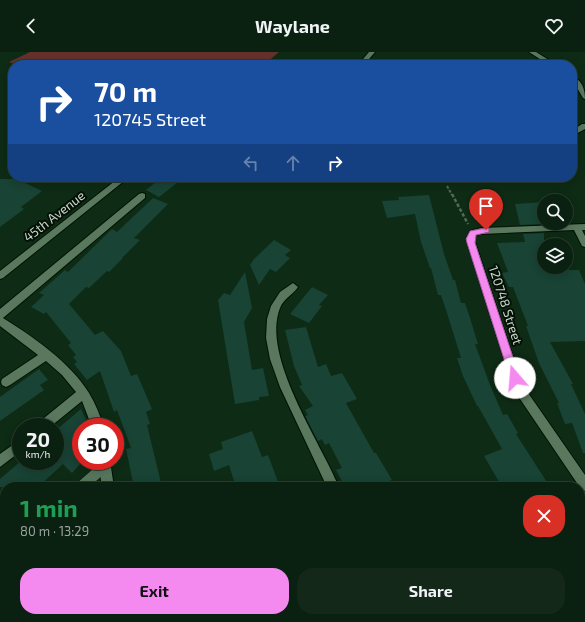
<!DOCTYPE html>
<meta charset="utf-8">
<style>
:root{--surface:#0a2010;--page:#132819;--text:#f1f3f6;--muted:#99a39f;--line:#2a3e30;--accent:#f489f0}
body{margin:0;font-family:"Exo 2",sans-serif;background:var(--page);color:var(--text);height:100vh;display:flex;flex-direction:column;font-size:15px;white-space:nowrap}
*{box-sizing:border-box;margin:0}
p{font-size:13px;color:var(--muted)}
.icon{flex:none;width:22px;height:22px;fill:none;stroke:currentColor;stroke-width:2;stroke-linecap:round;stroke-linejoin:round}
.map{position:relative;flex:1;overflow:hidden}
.sheet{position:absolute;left:0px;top:430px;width:585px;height:140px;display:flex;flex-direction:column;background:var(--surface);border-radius:16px 16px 0 0;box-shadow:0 2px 10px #0003,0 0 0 1px var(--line)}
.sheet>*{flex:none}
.guide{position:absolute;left:8px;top:8px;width:569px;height:122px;border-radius:16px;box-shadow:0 2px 10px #0003,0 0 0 1px var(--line);background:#1a4fa0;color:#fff;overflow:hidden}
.tools{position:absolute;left:537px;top:142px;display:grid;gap:8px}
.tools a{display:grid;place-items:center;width:36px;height:36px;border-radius:50%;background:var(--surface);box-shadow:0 2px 10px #0003,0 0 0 1px var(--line);font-size:20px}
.speed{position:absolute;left:12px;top:366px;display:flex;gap:8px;font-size:20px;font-weight:700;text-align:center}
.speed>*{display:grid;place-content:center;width:52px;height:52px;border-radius:50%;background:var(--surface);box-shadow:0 2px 10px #0003,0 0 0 1px var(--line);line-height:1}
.speed small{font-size:10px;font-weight:400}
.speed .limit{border:6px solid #d22;background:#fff;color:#111}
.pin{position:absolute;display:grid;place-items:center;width:34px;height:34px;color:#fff;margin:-41px -17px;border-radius:50% 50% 50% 0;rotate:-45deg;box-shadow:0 0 4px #0007}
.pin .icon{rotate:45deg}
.me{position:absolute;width:44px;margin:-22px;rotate:342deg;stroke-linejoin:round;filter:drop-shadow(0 0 3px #0008)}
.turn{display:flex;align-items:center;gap:14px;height:84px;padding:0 20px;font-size:18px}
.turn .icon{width:52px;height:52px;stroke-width:2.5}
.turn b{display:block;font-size:28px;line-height:34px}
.lanes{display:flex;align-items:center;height:38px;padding:0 20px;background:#0003;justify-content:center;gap:20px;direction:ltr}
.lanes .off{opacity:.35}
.round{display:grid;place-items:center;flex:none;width:42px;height:42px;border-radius:16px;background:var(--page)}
.head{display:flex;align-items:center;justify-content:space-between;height:68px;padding:0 20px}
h1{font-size:24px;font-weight:700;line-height:30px;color:#1e9e55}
.button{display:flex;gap:8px;margin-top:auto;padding:8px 20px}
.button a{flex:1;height:46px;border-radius:16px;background:var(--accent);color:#111;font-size:16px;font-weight:700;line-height:46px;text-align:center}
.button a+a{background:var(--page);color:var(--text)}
header{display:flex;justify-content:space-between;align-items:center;height:52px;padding:0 20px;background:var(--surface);font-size:18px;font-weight:700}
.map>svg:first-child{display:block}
.green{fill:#67312b}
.building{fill:#184335}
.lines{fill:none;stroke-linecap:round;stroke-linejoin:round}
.lane-casing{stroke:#001302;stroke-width:1}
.street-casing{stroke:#001302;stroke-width:2}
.path-far2{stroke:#526a57;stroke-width:2;stroke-dasharray:3 1.5;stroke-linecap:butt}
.path-far1{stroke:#526a57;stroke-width:2.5;stroke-dasharray:3.5 2;stroke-linecap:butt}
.path{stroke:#526a57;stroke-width:3;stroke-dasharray:5 2.5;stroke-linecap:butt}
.lane{fill:#59785e;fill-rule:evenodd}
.street{fill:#59785e;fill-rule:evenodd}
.route{fill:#f489f0;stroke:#9f599c}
.labels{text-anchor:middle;stroke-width:4;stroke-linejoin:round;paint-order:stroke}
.street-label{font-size:13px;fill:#c8d9ca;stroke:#051107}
</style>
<header><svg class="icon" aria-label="back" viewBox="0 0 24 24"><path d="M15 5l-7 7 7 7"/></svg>Waylane<svg class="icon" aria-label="heart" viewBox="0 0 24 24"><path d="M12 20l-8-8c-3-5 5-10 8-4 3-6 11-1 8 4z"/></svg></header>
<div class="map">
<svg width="585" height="570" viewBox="0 0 585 570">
<rect width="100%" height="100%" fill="#0e2b15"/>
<path class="green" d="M30,0H279L264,13H16L9,10Z"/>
<g class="building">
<path d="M162,125L177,131L159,145L146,138Z"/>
<path d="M0,127H17L42,139L21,155L24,157L0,175Z"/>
<path d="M429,143L444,202L453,228H455L461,251H465L470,266L478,292H475L490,333L503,363L507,362L518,381L516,382L550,435H502L484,404L502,397L478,354H477L463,324L457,306H461L447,261L441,243H438L431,216H430L421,190L415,162L387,166L382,149L399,148L398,145Z"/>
<path d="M153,146L168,152L134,186L140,188L122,206H123L109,220L107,219L89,236L86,235L69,252L95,283L103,279L121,299L131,324L137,322L152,357L146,360L150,372L147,373L162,435H134L126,397L131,396L117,358L114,360L100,319L87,328L74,312L77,310L73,305L76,303L68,293L71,291L46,260L44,262L31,255L44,243L39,241L65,218L68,220L112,177L117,180Z"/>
<path d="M544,150V172L520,173L515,152Z"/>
<path d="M544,181V188H554L556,193H544V215H564L566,218H579L585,232V289L550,290L573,332H571L585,362V401H583L572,371L565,372L557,351H559L539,311L526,274H528L513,235H509L502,221L508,220L497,191L525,190L523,182Z"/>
<path d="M274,188L291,198L285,203L290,206L276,220L270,217L259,233L250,213L254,207Z"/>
<path d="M245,220L252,256L244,270L252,318L263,316L269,344L259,345V348L235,352L218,248L224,241L230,243Z"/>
<path d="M312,235L328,243L319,253L322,254L309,271L290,262Z"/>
<path d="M306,275L318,315L326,312L331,324L342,321L357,347L346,351L374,401H376L392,428L384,431L386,435H345L336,418L342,416L329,391L325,393L322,387L318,389L308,370L305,364L308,363L305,358L313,354L299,334L302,333L294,314L285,278Z"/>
<path d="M39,317L48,328L40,333L44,338L0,369V345Z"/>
<path d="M81,357L89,375H81V411L72,421L63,412L38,435H0V427L21,409H55V379Z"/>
<path d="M252,379L262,405L268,403L280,435H236L229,413L214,419L209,402L223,397L221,390Z"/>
</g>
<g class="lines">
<defs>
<g id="lane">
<path d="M105,409L109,410L110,414L109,418L89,435H76L77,431L101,410Z"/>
<path d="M5,498V512L0,515V501Z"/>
<path d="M158,565H170L168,570H156Z"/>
</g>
<g id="street">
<path d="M369,0H375L364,13H358Z"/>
<path d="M529,0H536L557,13H549Z"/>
<path d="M572,24C582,28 585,37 585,47L583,46L576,34L572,30Z"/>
<path d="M582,72H585V77L572,84V79Z"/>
<path d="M120,125H129L3,226L0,227V219Z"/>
<path d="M142,141L145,142V146L3,266C32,284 71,311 89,341C95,351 100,363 104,375H92L82,349L50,375H36L38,371L76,340L62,323L46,309L10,333L6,335L2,333L1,330L2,327L38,303L0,274V257L139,142Z"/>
<path d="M585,172V178H582L585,184V195L582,194L574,178L481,182L476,183L474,187L520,326L526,338L585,423V439L581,437L518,344L510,326L466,187L470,179L481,176Z"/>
<path d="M293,231L298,235C293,243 284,246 280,256C261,304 320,389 339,435H327L280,335L270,307L266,286L267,267L271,254L280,240Z"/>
<path d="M21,387V399L0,415V402Z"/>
<path d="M98,409H110L114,435H102Z"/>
<path d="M316,565H338L340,570H318Z"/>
<path d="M422,565H441L443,570H424Z"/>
</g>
</defs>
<use href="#lane" class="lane-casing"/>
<use href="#street" class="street-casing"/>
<path class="path-far2" d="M447,134L452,143"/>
<path class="path-far1" d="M452,142L468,172"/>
<path class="path" d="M480,565L481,570"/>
<use href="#lane" class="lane"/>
<use href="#street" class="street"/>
</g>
<path class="route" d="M486,176H489V180L476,183L475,191L520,326L518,329L515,331L512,329L510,326L467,191L466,187L470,179Z"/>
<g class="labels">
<g class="street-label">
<text transform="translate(54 164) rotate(-38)" y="5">45th Avenue</text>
<text transform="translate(506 253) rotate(72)" y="5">120748 Street</text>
</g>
</g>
</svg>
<div class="tools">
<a><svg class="icon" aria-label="search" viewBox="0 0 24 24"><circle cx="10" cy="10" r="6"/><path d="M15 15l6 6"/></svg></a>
<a><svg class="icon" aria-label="layers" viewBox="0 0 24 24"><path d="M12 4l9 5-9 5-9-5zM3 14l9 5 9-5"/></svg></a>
</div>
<div class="speed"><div>20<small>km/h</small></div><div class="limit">30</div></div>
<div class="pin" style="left:486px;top:178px;background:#d93025"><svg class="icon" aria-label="arrive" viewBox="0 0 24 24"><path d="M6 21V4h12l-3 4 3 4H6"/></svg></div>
<svg class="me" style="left:515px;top:326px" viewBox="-20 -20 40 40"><circle r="19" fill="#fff"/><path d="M0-13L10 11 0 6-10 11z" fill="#f489f0"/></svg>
<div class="guide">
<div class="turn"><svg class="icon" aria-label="right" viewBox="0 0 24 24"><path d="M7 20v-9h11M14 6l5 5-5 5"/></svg><div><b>70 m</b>120745 Street</div></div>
<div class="lanes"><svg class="icon off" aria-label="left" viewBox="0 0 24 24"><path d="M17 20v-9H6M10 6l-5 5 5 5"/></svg><svg class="icon off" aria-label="ahead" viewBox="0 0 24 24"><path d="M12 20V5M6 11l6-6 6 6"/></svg><svg class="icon" aria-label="right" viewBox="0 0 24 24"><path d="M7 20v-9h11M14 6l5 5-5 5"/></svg></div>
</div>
<section class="sheet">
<div class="head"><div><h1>1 min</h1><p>80 m · 13:29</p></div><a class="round" style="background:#d93025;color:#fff"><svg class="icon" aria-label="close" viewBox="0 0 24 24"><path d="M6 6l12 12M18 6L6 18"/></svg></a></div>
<div class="button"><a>Exit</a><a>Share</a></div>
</section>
</div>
